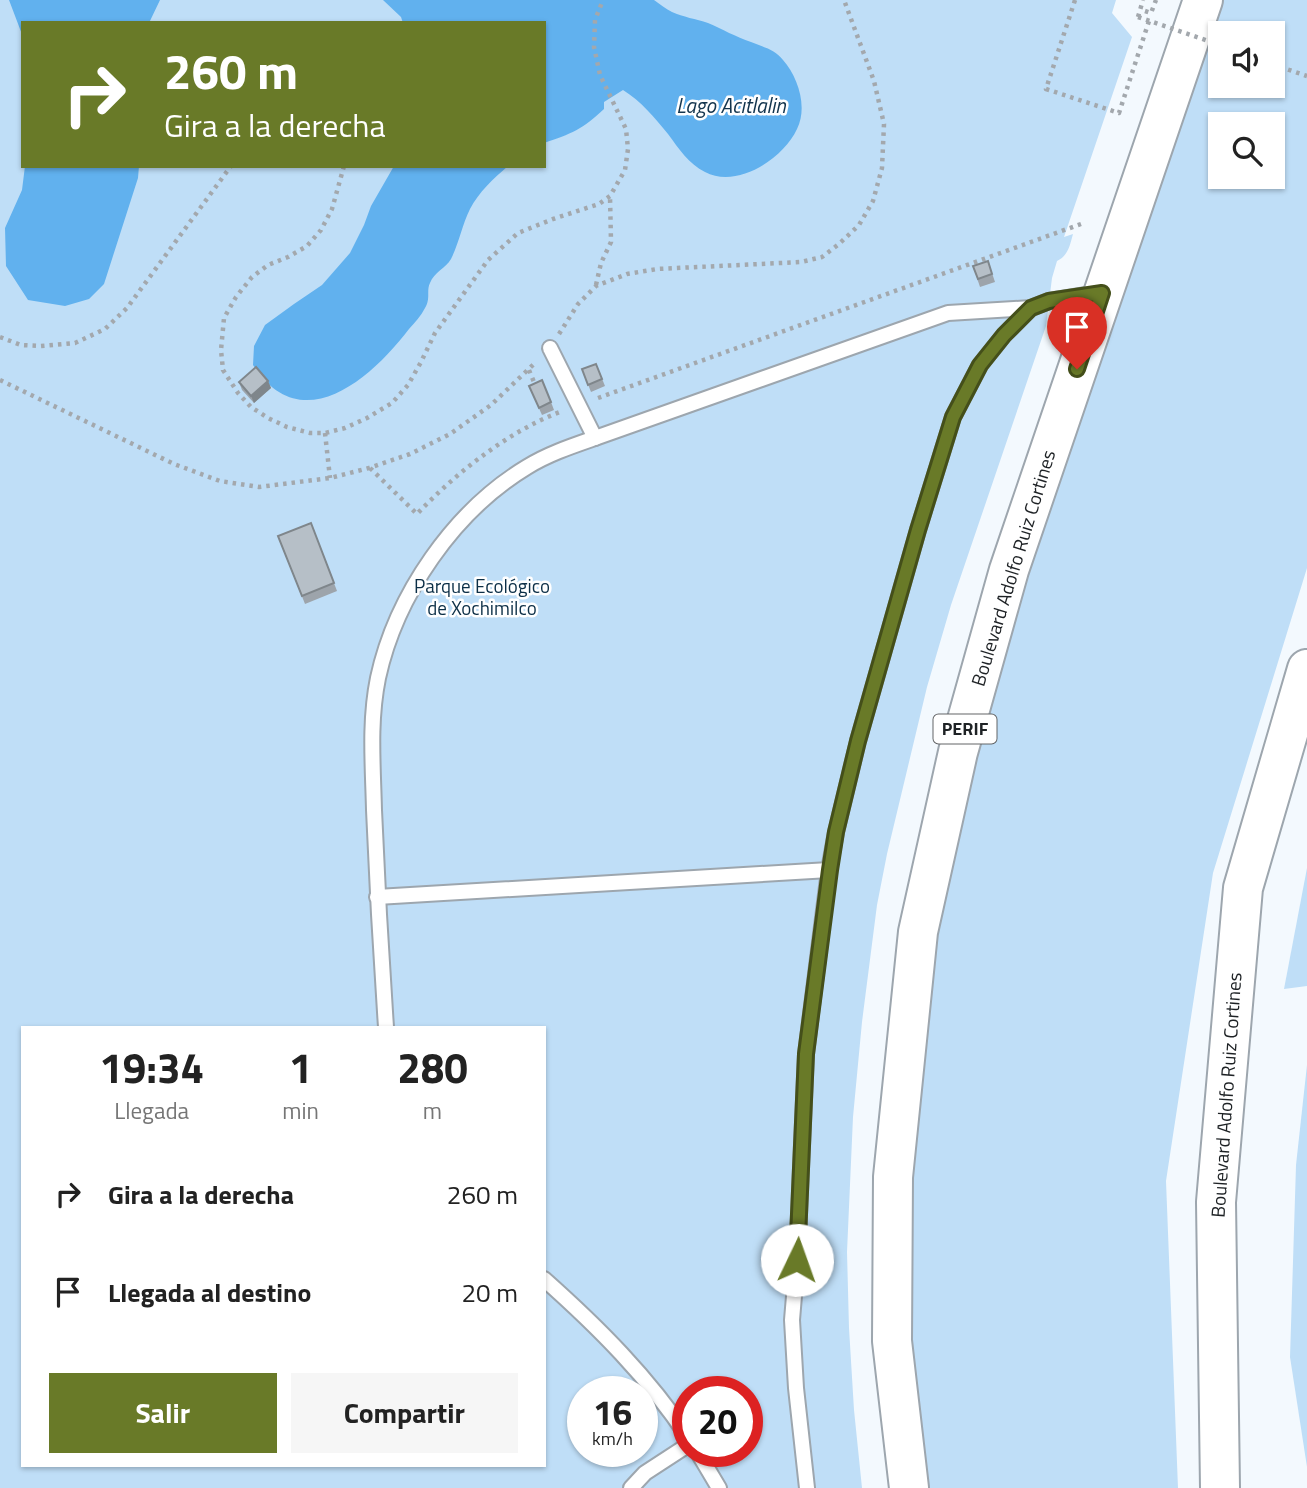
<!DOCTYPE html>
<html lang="es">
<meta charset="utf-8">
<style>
:root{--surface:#fff;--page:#f6f6f6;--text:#222;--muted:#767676;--accent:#697a28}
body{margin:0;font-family:"Titillium Web",sans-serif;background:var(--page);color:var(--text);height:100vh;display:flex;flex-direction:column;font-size:26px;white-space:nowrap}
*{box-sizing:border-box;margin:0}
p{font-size:23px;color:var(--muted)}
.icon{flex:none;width:38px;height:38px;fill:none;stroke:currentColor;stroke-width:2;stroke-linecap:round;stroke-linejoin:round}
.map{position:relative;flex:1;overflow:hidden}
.drawer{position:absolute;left:21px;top:1026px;width:525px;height:441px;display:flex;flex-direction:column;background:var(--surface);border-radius:0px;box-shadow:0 2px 5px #0004}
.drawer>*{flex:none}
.top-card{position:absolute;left:21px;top:21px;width:525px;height:147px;border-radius:0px;box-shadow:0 2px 5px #0004;background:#697a28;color:#fff;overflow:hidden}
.tools{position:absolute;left:1208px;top:21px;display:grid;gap:14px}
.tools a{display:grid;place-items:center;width:77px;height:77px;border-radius:0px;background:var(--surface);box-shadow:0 2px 5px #0004;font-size:35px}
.speed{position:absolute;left:567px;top:1376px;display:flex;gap:14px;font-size:35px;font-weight:700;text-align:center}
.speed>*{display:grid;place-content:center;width:91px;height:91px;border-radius:50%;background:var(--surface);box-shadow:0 2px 5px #0004;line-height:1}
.speed small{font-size:18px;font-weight:400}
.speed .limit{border:10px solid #d22;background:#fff;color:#111}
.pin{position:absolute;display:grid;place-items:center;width:60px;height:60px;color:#fff;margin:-72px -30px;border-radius:50% 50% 50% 0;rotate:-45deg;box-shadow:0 0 7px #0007}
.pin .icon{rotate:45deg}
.me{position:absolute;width:77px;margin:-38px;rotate:3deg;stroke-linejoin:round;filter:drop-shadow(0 0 5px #0008)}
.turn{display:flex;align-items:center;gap:24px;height:147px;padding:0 28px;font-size:32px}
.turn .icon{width:91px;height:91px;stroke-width:2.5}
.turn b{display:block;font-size:49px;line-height:60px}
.eta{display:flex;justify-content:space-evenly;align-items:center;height:119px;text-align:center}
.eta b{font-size:42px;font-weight:700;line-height:49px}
.cta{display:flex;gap:14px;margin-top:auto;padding:14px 28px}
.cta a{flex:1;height:80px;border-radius:0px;background:var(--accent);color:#fff;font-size:28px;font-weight:700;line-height:80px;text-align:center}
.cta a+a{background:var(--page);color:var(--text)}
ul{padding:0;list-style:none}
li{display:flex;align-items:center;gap:21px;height:98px;padding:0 28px}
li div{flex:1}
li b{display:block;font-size:26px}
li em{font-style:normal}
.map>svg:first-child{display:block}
.green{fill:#bfdef7;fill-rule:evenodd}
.water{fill:#61b1ee}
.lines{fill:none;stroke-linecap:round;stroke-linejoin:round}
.lane-casing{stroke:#9da6ae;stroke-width:18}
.highway-casing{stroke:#9da6ae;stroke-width:42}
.path{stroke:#a3a8ad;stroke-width:4.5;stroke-dasharray:3.5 5;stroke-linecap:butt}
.lane{stroke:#fff;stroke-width:14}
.highway{stroke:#fff;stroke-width:38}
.path-bridge{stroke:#a3a8ad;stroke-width:4.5;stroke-dasharray:3.5 5;stroke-linecap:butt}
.wall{fill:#9da4ab}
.shaded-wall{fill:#7f868b}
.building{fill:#b6bfc7;stroke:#7f868b;stroke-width:2}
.route-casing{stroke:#444f1a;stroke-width:18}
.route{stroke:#697a28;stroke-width:12}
.labels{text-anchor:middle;stroke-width:5;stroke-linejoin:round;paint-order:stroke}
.shield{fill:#fff;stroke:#626466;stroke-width:2}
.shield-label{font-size:18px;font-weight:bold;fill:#1e2225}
.street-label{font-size:19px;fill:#1e2225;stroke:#fff}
.park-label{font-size:19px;fill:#0c2f47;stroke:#fff}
.water-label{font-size:21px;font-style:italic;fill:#13354e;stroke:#fff}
</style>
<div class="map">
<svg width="1307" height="1488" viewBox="0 0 1307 1488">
<rect width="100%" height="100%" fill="#f3f9fe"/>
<g class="green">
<path d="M0,0H1116L1112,13L1132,37L1064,237L1073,234C1070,245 1068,256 1057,261L1052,278L1046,326L951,605L927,687L887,854L877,905L862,1022L853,1117L847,1252L849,1328L854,1410L862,1488H0ZM23,23H544V166H23ZM23,1027H544V1465H23ZM583,1391H642V1451H583ZM688,1391H747V1451H688Z"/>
<path d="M1215,0H1307V568L1213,873L1166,1181L1178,1488H926L902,1320L929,920L1028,562ZM1220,33H1272V86H1220ZM1220,124H1272V177H1220Z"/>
<path d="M1307,868V986L1284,989Z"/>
<path d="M1307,1065V1467L1290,1357L1296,1165Z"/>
</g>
<g class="water">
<path d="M9,0H160L149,23H23V37Z"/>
<path d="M383,0H654C660,4 666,9 672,12C683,17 696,19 708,23C722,29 736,37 751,42C763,47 775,49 783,60C798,77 808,107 797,129C783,159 737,189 705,172C689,164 679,149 668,134C655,118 641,101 623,90L604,102V109C583,129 571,134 544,143V23H403L401,17Z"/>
<path d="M25,166H139L138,178L104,284L89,299L65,306L28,300L6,266L5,228L22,190Z"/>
<path d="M394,166H508C493,179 479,192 470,209C462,225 459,243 451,259C446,268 434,272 430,283C426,291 431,298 425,308C421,316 415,322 409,329C371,379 301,440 253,365L254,346L265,325L294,304L322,285L350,253L364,225L371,206Z"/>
</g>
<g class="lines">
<defs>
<g id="lane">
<path d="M550,348L595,438"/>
<path d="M377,897L829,870"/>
<path d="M386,1027C381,955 377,883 374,810C373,766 369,722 378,678C396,595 454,511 527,467C548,454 572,446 595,438L948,313L1031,308L1049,301L1099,293"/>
<path d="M544,1279C598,1327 648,1377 688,1437"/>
<path d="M697,1451L719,1488"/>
<path d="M631,1488L645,1473L688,1445"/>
<path d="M807,1488L796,1388L792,1320L797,1260L806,1054L829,870L836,832L858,741L918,530L953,417L980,365L1004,335L1031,308"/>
</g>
<g id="highway">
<path d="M909,1488L892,1341L893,1177L918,932L958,752L1009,570L1203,0"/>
<path d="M1220,1488L1216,1202L1243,888L1307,669"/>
</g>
</defs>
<use href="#lane" class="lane-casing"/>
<use href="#highway" class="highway-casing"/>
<g class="path">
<path d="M1075,0L1046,89L1119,113L1149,21"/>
<path d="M1145,11L1151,13L1156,0"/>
<path d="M1138,17L1143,0"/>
<path d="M1272,64L1307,76"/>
<path d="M344,166L332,209L321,230L307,246L288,257L268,265L252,277L236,297L224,318L221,350L223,370L238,393L251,407L268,418L287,427L310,433H325L345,428L367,418L392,403L408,385L421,362L435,333L488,260L518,233L553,219L599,204L610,196L625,170L628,149L626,129L600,75L594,47L595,20L603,0"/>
<path d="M596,285L601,263L611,242L610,196"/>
<path d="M559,334L578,304L596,286L627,274L657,269L801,262L822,257L839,244L859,225L873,201L882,168L884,124L874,81L844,0"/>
<path d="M0,337L21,345L41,346L75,343L105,329L127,308L231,166"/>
<path d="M529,370L536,387"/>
<path d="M0,380L174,464L220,481L259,487L330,478L369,468L410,454L450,434L491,405L536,362"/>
<path d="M598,398L1081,224"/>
<path d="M325,433L330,478"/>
<path d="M370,468L417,514C455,474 507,432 560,412"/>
</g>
<use href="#lane" class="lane"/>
<use href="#highway" class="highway"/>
<path class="path-bridge" d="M1138,17L1220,45"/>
</g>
<g class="wall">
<path d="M988,261L995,282L980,287L973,266Z"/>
<path d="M596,364L605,386L591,392L582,369Z"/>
<path d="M268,381L271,388L254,403L242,390L239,382Z"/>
<path d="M529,386L551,402L554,410L542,415Z"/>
<path d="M311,523L337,591L305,604L278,536Z"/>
</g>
<path class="shaded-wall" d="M268,381L271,388L254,403L251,396Z"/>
<g class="building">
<path d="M988,261L992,274L978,279L973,266Z"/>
<path d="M596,364L602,379L588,385L582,369Z"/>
<path d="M256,367L268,381L251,396L239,382Z"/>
<path d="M542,380L551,402L539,408L529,386Z"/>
<path d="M311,523L334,583L302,596L278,536Z"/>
</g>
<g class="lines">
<defs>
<path id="route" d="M797,1260L806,1054L830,870L836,832L858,741L918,530L953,417L980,365L1004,335L1031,308L1049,301L1102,293L1077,369"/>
</defs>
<use href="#route" class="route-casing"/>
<use href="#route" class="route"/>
</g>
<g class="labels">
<rect class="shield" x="933.5" y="714.5" width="63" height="29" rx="5"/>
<g class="shield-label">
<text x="965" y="735">PERIF</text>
</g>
<g class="street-label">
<text transform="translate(1013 568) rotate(-73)" y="7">Boulevard Adolfo Ruiz Cortines</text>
<text transform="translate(1226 1095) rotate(-86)" y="7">Boulevard Adolfo Ruiz Cortines</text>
</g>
<g class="park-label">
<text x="482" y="593">Parque Ecológico<tspan x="482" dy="22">de Xochimilco</tspan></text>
</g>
<g class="water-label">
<text x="731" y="113">Lago Acitlalin</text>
</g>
</g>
</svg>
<div class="tools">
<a><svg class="icon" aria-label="sound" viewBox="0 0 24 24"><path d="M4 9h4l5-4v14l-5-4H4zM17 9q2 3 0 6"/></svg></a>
<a><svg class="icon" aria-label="search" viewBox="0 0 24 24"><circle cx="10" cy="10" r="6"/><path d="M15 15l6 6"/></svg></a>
</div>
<div class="speed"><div>16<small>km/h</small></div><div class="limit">20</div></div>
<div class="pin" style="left:1077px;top:369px;background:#d93025"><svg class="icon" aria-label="arrive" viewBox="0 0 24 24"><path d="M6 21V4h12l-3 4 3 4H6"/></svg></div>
<svg class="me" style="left:797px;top:1260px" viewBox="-20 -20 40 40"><circle r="19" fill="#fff"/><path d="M0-13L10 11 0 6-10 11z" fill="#697a28"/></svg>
<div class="top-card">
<div class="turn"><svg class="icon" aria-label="right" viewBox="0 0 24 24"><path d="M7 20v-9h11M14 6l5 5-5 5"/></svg><div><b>260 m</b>Gira a la derecha</div></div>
</div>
<section class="drawer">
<div class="eta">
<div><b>19:34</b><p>Llegada</p></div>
<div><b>1</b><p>min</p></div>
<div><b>280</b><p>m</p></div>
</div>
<ul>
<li><svg class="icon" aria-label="right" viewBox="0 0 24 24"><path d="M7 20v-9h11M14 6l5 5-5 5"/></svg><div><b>Gira a la derecha</b></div><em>260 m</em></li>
<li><svg class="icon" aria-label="arrive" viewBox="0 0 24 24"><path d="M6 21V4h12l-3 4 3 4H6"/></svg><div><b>Llegada al destino</b></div><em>20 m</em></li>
</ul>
<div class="cta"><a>Salir</a><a>Compartir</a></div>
</section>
</div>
